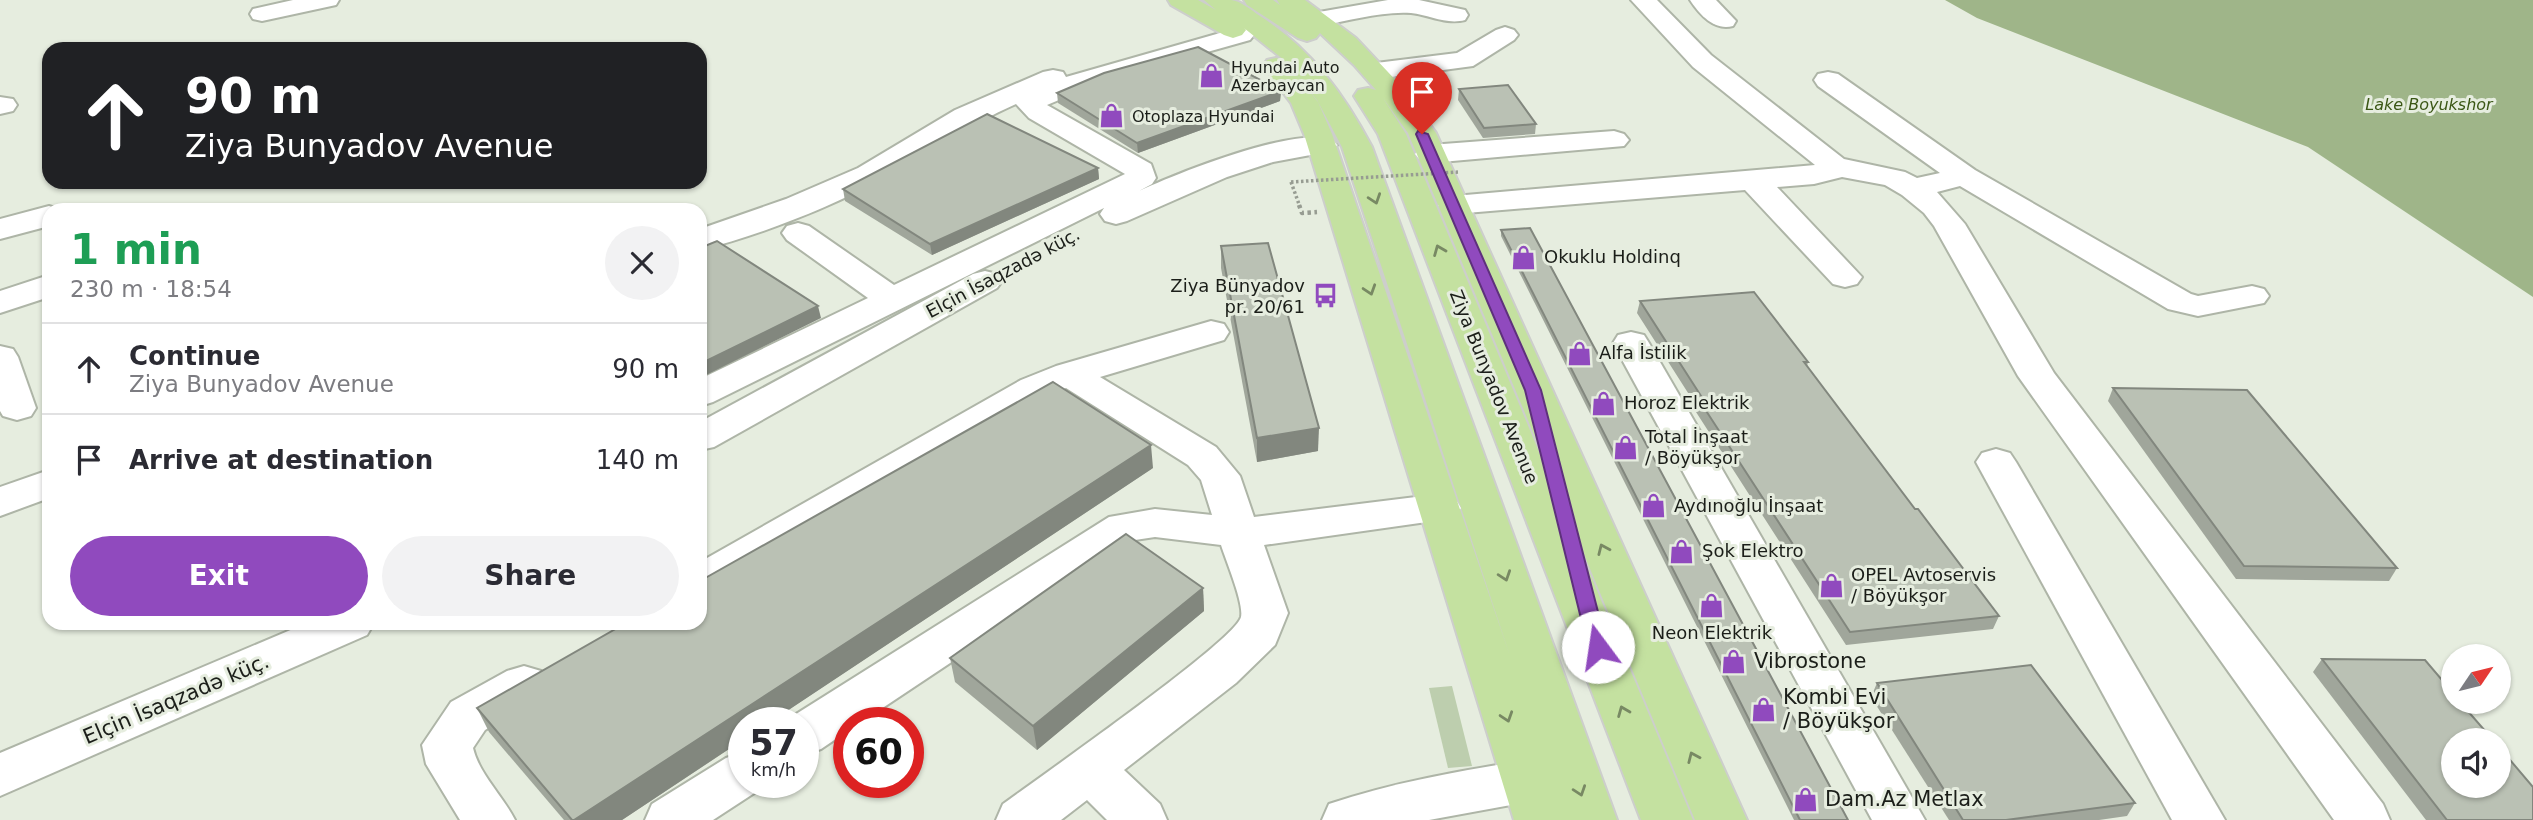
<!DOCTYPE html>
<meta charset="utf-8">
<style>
:root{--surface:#fff;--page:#f2f2f3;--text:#2b2b33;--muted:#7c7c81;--line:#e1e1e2;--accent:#904abe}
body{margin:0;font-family:"DejaVu Sans",sans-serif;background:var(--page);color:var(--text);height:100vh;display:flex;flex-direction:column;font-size:26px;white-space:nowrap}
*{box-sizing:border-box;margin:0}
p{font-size:23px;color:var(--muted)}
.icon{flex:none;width:38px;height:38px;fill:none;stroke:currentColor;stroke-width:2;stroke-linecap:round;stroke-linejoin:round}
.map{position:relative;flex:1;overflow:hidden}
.panel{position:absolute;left:42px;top:203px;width:665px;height:427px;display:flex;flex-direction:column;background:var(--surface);border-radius:21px;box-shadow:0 2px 5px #0004}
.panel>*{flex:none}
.guide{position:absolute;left:42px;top:42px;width:665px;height:147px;border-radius:21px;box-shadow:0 2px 5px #0004;background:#202124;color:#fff;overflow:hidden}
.needle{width:46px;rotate:55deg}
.buttons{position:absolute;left:2441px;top:644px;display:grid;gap:14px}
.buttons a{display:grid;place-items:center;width:70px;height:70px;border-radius:50%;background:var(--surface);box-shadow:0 2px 5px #0004;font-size:35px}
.speed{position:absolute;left:728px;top:707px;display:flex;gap:14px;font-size:35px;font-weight:700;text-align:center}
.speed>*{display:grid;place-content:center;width:91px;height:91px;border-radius:50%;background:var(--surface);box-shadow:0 2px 5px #0004;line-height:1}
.speed small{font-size:18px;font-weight:400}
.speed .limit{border:10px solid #d22;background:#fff;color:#111}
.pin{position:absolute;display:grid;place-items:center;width:60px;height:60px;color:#fff;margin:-72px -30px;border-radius:50% 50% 50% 0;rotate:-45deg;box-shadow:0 0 7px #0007}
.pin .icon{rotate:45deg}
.me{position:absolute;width:77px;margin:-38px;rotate:346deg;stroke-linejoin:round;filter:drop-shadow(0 0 5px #0008)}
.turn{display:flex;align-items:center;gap:24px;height:147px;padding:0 28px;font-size:32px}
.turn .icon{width:91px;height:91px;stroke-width:2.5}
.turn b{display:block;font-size:49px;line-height:60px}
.round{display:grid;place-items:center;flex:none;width:74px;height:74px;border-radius:37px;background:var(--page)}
.headline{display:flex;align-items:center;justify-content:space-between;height:119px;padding:0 28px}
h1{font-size:42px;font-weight:700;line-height:52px;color:#1e9e55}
.primary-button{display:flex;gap:14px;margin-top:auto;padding:14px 28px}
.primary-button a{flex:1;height:80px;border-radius:42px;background:var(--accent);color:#fff;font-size:28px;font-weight:700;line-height:80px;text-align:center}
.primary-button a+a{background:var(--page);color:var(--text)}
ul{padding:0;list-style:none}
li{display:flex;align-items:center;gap:21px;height:91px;padding:0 28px;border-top:2px solid var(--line)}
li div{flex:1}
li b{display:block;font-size:26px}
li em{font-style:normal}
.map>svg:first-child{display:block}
.green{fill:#bdceae}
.water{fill:#9fb589}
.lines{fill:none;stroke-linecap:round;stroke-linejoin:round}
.minor-casing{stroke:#aeb5a7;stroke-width:4}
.major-casing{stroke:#cdcecc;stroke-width:4}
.path-far1{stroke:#979c92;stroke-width:3.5;stroke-dasharray:2.5 2.5;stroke-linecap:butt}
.path{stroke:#979c92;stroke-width:4.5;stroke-dasharray:3.5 3.5;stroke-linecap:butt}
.minor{fill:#fff;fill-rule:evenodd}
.major{fill:#c4e1a0;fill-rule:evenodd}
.path-bridge{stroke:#979c92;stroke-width:3.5;stroke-dasharray:2.5 2.5;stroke-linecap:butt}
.wall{fill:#a0a69b}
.shaded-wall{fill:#82877e}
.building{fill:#bac1b4;stroke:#82877e;stroke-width:2}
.oneway{stroke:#788963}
.route{fill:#904abe;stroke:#5e307c;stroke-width:2}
.labels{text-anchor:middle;stroke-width:6;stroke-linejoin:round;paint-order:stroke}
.far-poi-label{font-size:16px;fill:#1b1e19;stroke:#e6eddf;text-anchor:start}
.far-water-label{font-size:16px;font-style:italic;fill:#3b5715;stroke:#e6eddf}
.poi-label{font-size:18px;fill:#1b1e19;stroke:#e6eddf;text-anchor:start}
.street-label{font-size:18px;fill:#1b1e19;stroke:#e6eddf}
.near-poi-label{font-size:21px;fill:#1b1e19;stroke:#e6eddf;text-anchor:start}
.near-street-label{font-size:21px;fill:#1b1e19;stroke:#e6eddf}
</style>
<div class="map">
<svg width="2533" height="820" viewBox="0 0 2533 820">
<rect width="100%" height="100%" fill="#e6eddf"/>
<path class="green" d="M1452,686L1472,766L1448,768L1429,688Z"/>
<path class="water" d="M1945,0H2533V297L2308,147L1977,18Z"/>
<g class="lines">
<defs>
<g id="minor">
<path d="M293,0H339L336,5L262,21L253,19L250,14L253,9Z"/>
<path d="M1388,0H1419L1465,10L1468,15L1465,20C1447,25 1429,15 1411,13C1382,11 1348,21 1319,26L1310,24L1307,19L1310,14L1319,12Z"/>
<path d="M1631,0H1657L1711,55L1844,159L1905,172L1917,178L1940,173L1818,86L1814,80L1818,74L1828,72L1838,74L1975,170L2191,294L2198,296L2252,286L2264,289L2269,296L2264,303L2198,316L2168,309L1960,186L1937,192L1965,224L2054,373L2383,804L2390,820H2334L2018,376L1934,226L1924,213L1902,195L1885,185L1842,177L1814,184L1777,187L1862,277L1857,284L1845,287L1833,284L1745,190L1454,214L1443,212L1438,205L1443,198L1454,196L1815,165L1693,67Z"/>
<path d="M1690,0H1716L1736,21L1733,26C1714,31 1700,15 1690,0Z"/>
<path d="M1241,27L1250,30L1254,35L1250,40L1104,81L1047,105L1151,164L1156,178L1152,184L1139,191C1180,172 1290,128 1332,139L1337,145L1332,151L1273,162L1227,177L1127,221L1116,224L1105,221L1100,214L1104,208L713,402L700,406V379L868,298L787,240L782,233L787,226L798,223L809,226L894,285L1125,174L1029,118L1016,104C966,126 927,155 880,180C829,208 757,236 700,250V229L786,199L858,168L955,110L1043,72L1053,70L1063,72L1066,77Z"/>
<path d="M1505,27L1514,30L1518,35L1514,40L1473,66L1376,79L1367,77L1363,71L1367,65L1376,63L1457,53L1496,30Z"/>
<path d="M0,97L13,99L17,105L13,111L0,114Z"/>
<path d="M1614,131L1624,134L1629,140L1624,146L1430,163L1420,160L1415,154L1420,148L1430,145Z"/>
<path d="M49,206L61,210H49V226L0,239V219Z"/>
<path d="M985,271L997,274L1002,281L997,288L714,447L700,450V422L973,274Z"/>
<path d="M49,275V297L0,313V291Z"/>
<path d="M1211,321L1224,324L1229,332L1224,340L1100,377L1216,447L1240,476L1254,517L1440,494L1455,498L1461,508L1455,518L1264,545L1288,613L1275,645L1236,683L1124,770L1160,804L1167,820H1107L1087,800L1061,820H996L1003,804C1037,779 1235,641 1241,617C1244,603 1226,561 1221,545L1155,537L1135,540L860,723H849V730L821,749L803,755V723L785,721L1109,517L1155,509L1212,515L1201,480L1188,465L1066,388L1047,396L716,593L700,598V562L1021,380L1056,366Z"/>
<path d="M1631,332L1644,335L1649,343L1925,820H1872L1613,343L1618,335Z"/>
<path d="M0,346L13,349L18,357L36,408L31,416L17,420L3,416L0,411Z"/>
<path d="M1996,449L2010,453L2016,462L2225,820H2172L1976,462L1982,453Z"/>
<path d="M49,470V498L0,516V487Z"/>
<path d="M307,623H374L367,635L0,796V753Z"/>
<path d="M524,666L541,671L548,684L541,697L485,730L473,748C479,774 503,796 515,820H460L426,764L422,745L451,702L507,671Z"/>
<path d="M744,752V782H765L762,788L713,820H645L652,804L726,758Z"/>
<path d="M1527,760L1545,766L1553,781L1545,796L1527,802L1429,820H1322L1329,804C1394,782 1460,771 1527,760Z"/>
</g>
<g id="major">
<path d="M1168,0H1198L1216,10L1204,0C1213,0 1223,0 1231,0C1241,1 1251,10 1260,16C1311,49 1344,94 1372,147L1617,820H1514L1304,134L1291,103L1263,66L1267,60L1276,58L1284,60L1244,28L1246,30L1242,35L1233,38L1224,35L1171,5ZM1288,64L1317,100L1342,147L1510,656L1332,134L1318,102Z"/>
<path d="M1244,0H1273L1280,5L1277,0H1305L1356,38L1403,88L1436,133L1747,820H1695L1408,133L1383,98L1406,134L1693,820H1641L1378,134L1354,96L1358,90L1368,88L1376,90L1354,65L1320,33L1316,38L1307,41L1298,38L1247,5Z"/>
</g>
</defs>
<use href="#minor" class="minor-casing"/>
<use href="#major" class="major-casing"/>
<path class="path-far1" d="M1291,182L1300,207"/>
<path class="path" d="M1299,205L1302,213L1317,212"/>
<use href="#minor" class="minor"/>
<use href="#major" class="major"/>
<path class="path-bridge" d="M1291,182L1458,172"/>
</g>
<g class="wall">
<path d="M1459,89L1536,124L1535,134L1483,138L1458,100Z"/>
<path d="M1281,91L1280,101L1138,153L1058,103L1057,93Z"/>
<path d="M1098,168L1099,179L932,255L845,201L843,189Z"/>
<path d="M1501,230L1848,820H1794L1501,236Z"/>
<path d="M1221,246L1318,451L1257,462L1221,268Z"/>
<path d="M1640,301L1808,362L1807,366L1915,509L1999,616L1993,629L1846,645L1696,412L1697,407L1637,313Z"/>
<path d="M2113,388L2397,568L2389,581L2236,579L2108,401Z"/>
<path d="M1153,468L622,820H564L489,732L477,708Z"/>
<path d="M1203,588L1204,611L1037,750L955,682L950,658Z"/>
<path d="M2322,659L2533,820H2426L2313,672Z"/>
<path d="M1877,683L2135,803L2127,816L2099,820H1949L1871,697Z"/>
</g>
<g class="shaded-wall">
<path d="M1281,91L1280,101L1138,153L1137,143Z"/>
<path d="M1098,168L1099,179L932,255L930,244Z"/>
<path d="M818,306L821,318L700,378V364Z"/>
<path d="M1319,428L1318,451L1257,462V438Z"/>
<path d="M1151,445L1153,468L769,723H744V739L622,820H574Z"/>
<path d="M1203,588L1204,611L1037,750L1033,726Z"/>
</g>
<g class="building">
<path d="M1198,47L1281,91L1137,143L1057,93L1104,73Z"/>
<path d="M1508,85L1536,124L1484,128L1459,89Z"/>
<path d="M987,114L1098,168L930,244L843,189Z"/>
<path d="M1530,228L1848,820H1800L1501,230Z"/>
<path d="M717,241L818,306L700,364V248Z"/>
<path d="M1268,243L1319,428L1257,438L1221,246Z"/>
<path d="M1754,292L1808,362H1804L1915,509H1918L1999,616L1850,632L1699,400L1703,399L1640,301Z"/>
<path d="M1053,382L1151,445L574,820H572L477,708L626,623H700V581Z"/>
<path d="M2113,388L2247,390L2397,568L2244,566Z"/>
<path d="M1126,534L1203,588L1033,726L950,658Z"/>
<path d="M2322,659L2425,660L2454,694V702H2460L2493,740H2454V786H2499V747L2533,787V820H2447Z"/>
<path d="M2031,665L2135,803L2006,820H1963L1877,683Z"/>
</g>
<defs><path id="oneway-chevron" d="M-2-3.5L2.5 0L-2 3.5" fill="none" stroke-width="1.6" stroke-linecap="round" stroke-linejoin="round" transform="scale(1.75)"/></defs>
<g class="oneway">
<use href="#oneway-chevron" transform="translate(1375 199) rotate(71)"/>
<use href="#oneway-chevron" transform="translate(1439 250) rotate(-112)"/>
<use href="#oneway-chevron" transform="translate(1370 290) rotate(72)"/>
<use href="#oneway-chevron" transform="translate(1603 549) rotate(-114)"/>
<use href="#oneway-chevron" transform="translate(1505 576) rotate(71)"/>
<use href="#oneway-chevron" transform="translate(1623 711) rotate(-112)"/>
<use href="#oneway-chevron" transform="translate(1507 717) rotate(72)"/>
<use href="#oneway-chevron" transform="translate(1693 757) rotate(-114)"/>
<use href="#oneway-chevron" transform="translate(1580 791) rotate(71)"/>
</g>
<path class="route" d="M1418,131L1428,134L1541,390L1607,647L1605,652L1598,654L1591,652L1588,647L1525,390L1416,134Z"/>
<defs>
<symbol id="shop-bare" viewBox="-9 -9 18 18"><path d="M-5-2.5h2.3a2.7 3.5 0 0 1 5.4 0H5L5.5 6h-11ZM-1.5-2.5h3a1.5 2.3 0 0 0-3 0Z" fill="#904abe" stroke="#e6eddf" stroke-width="2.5" paint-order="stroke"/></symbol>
<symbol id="bus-bare" viewBox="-9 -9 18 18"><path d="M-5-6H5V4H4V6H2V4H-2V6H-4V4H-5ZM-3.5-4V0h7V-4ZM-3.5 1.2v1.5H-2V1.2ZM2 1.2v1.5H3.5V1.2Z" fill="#904abe" stroke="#e6eddf" stroke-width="2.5" paint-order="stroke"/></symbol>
</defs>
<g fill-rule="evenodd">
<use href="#shop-bare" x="1194" y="58" width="35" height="35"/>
<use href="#shop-bare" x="1094" y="98" width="35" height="35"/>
<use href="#shop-bare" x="1506" y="240" width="35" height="35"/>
<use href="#bus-bare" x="1308" y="278" width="35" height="35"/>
<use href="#shop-bare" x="1562" y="336" width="35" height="35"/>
<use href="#shop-bare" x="1586" y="386" width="35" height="35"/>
<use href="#shop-bare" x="1608" y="430" width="35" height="35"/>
<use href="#shop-bare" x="1636" y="488" width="35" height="35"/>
<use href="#shop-bare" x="1664" y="534" width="35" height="35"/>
<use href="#shop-bare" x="1814" y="568" width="35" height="35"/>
<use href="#shop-bare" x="1694" y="588" width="35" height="35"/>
<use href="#shop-bare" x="1716" y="644" width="35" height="35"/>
<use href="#shop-bare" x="1746" y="692" width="35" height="35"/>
<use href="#shop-bare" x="1788" y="782" width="35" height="35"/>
</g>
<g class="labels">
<g class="far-poi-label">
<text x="1231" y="73">Hyundai Auto<tspan x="1231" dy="18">Azerbaycan</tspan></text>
<text x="1132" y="122">Otoplaza Hyundai</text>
</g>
<g class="far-water-label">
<text x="2429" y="110">Lake Boyukshor</text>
</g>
<g class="poi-label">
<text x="1544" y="263">Okuklu Holdinq</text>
<text x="1305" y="292" text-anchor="end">Ziya Bünyadov<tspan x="1305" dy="21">pr. 20/61</tspan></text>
<text x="1599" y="359">Alfa İstilik</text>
<text x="1624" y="409">Horoz Elektrik</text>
<text x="1645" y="443">Total İnşaat<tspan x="1645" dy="21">/ Böyükşor</tspan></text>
<text x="1674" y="512">Aydınoğlu İnşaat</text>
<text x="1702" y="557">Şok Elektro</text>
<text x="1851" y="581">OPEL Avtoservis<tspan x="1851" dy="21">/ Böyükşor</tspan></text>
<text x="1712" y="639" text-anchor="middle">Neon Elektrik</text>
</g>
<g class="street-label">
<text transform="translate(1003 273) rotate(-28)" y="6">Elçin İsaqzadə küç.</text>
<text transform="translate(1494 387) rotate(68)" y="6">Ziya Bunyadov Avenue</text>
</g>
<g class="near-poi-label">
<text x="1754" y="668">Vibrostone</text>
<text x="1783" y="704">Kombi Evi<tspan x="1783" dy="24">/ Böyükşor</tspan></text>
<text x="1825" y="806">Dam.Az Metlax</text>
</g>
<g class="near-street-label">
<text transform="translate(176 699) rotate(-23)" y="7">Elçin İsaqzadə küç.</text>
</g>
</g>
</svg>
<div class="buttons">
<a><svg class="needle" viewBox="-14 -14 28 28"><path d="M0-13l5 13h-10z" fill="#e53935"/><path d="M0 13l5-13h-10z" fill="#7c7c81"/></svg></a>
<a><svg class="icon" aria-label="sound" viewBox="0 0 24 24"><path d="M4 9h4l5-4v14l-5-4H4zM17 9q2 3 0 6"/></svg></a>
</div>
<div class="speed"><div>57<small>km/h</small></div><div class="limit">60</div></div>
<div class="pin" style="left:1422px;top:134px;background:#d93025"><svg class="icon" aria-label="arrive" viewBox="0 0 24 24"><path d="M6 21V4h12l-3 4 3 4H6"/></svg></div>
<svg class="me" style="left:1598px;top:647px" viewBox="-20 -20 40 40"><circle r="19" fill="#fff"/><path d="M0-13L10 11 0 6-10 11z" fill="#904abe"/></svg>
<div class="guide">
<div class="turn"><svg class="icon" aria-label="ahead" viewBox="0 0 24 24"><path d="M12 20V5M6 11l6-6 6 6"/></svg><div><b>90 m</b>Ziya Bunyadov Avenue</div></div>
</div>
<section class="panel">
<div class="headline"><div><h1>1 min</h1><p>230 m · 18:54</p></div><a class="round"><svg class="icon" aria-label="close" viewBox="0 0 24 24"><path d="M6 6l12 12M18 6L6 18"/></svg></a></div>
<ul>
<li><svg class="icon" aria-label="ahead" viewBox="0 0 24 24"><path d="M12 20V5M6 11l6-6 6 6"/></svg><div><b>Continue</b><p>Ziya Bunyadov Avenue</p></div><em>90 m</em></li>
<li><svg class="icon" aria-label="arrive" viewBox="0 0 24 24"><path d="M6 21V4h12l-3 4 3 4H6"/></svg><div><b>Arrive at destination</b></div><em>140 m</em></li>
</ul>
<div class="primary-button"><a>Exit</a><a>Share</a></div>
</section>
</div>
